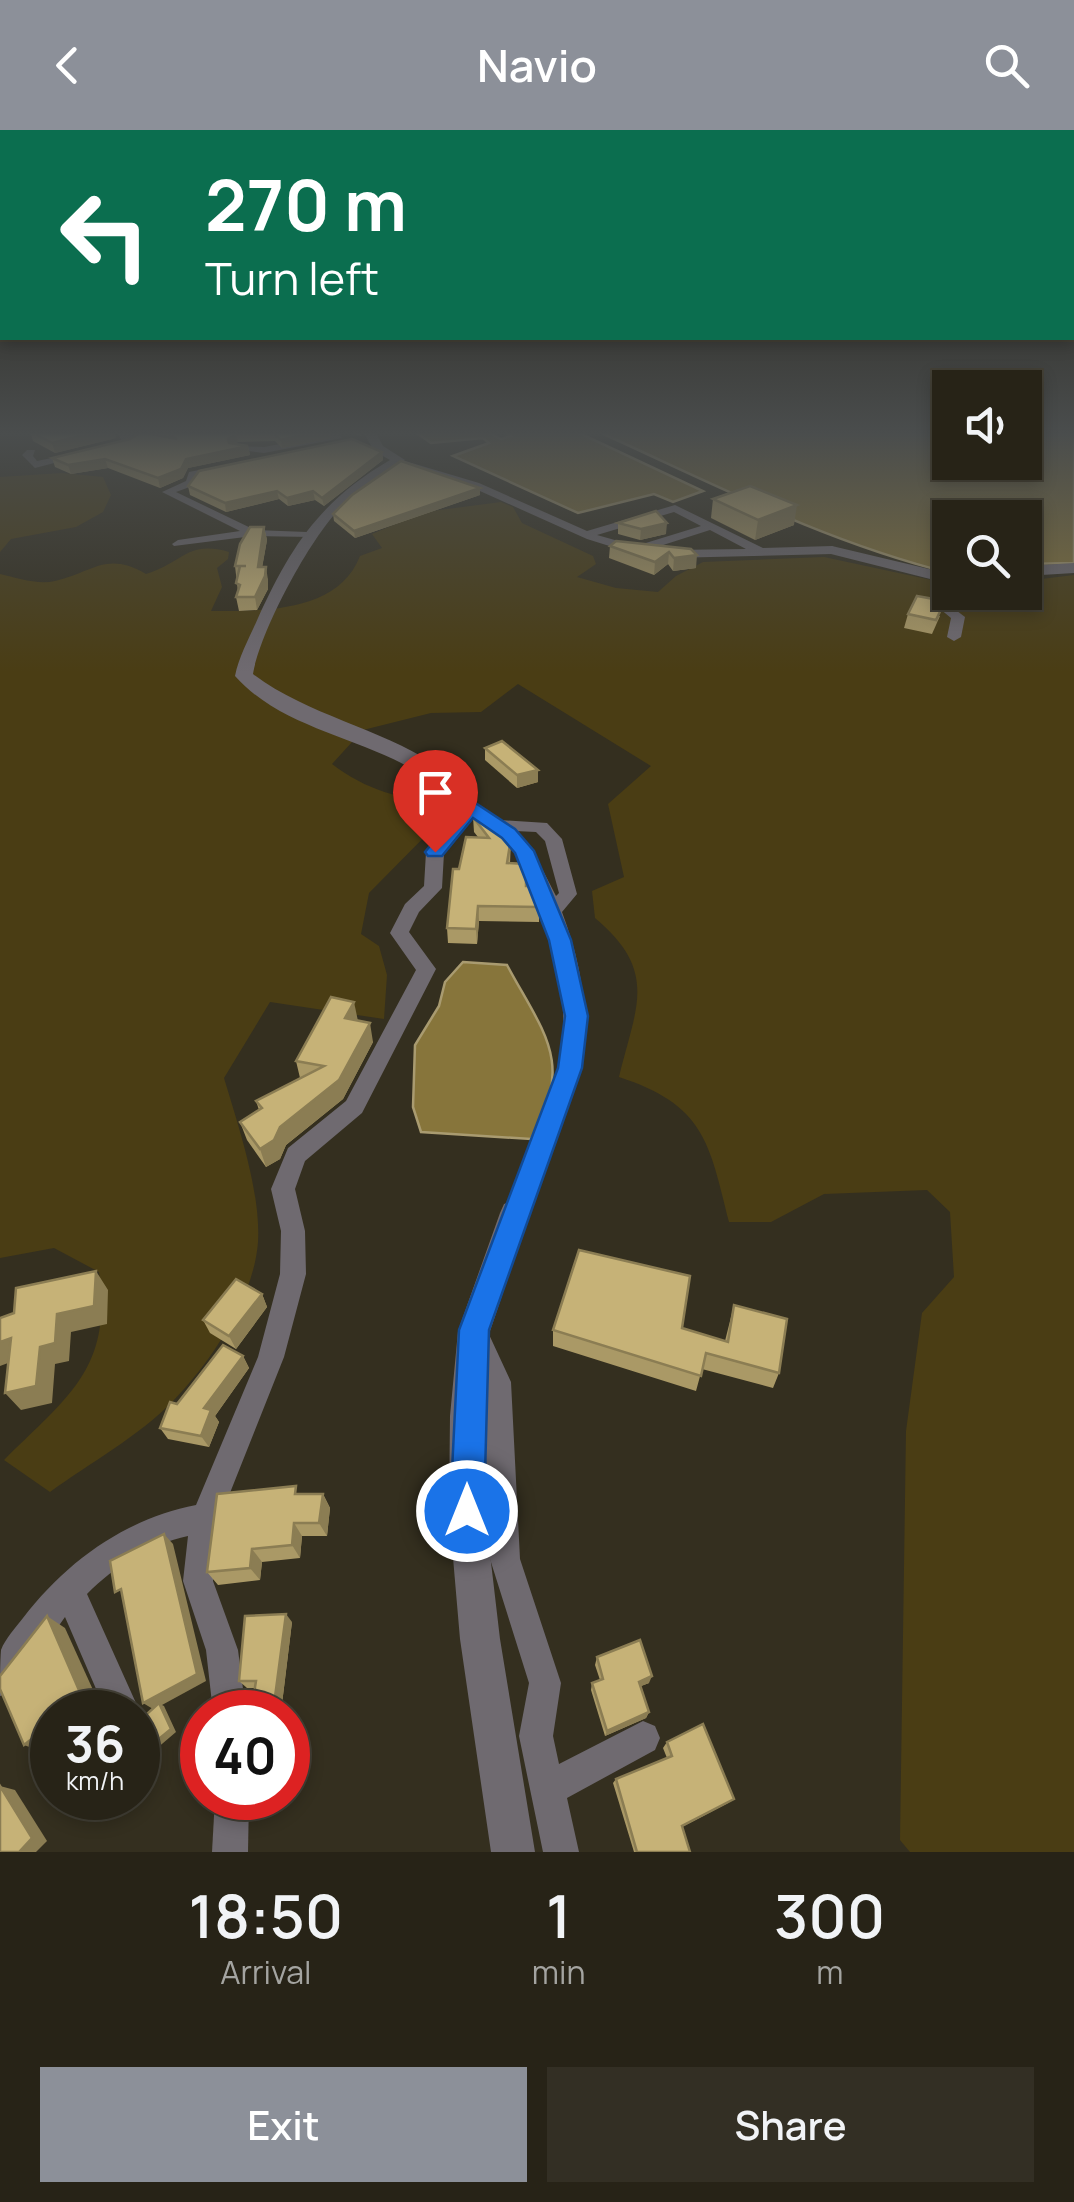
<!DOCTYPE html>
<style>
:root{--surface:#272317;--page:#332f24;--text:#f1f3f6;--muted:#a4a4a1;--line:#434036;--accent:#8c9099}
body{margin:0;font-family:Manrope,sans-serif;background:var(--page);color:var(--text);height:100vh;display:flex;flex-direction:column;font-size:38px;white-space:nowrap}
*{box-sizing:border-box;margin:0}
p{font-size:32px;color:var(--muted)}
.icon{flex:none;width:55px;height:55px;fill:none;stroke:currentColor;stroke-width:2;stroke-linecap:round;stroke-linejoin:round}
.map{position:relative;height:1722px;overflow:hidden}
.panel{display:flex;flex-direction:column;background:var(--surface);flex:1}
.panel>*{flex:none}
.top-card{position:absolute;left:0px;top:0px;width:1075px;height:210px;box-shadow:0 5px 15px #0003,0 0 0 2px var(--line);background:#0b6e4f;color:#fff;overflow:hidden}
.buttons{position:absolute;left:932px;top:240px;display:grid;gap:20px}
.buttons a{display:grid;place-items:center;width:110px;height:110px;border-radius:0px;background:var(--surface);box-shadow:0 5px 15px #0003,0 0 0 2px var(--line);font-size:50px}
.speed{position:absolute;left:30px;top:1560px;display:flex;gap:20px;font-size:50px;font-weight:700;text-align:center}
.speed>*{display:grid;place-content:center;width:130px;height:130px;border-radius:50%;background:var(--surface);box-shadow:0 5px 15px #0003,0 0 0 2px var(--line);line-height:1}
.speed small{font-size:25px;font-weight:400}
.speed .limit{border:15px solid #d22;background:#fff;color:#111}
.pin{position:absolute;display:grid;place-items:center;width:85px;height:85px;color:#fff;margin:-102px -42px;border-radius:50% 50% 50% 0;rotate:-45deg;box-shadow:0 0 10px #0007}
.pin .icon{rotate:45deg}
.me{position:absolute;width:110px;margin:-55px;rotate:0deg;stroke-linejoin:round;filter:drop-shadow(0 0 8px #0008)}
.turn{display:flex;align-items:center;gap:35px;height:210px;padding:0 40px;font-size:45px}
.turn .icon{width:130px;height:130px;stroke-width:2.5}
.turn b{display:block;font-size:70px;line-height:85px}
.eta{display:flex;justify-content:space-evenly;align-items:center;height:170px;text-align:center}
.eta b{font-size:60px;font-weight:600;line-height:70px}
.action{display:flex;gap:20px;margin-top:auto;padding:20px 40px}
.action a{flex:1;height:115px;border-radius:0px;background:var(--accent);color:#fff;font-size:40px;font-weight:600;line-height:115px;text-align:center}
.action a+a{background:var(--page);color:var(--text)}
header{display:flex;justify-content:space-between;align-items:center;height:130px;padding:0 40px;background:var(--accent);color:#fff;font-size:45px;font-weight:600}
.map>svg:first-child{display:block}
.green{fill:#4a3d14}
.water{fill:#87753b;stroke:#a99b70;stroke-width:2.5}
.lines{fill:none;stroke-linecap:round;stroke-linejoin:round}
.minor{fill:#6f6a70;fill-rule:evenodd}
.tertiary{fill:#6f6a70;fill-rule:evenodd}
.wall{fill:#a96}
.shaded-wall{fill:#8b7d53}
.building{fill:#c6b277;stroke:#8b7d53;stroke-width:2.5}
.route{fill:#1a73e8;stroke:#114b97;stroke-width:2.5}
</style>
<header><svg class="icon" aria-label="back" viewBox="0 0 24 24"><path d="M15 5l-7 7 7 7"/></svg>Navio<svg class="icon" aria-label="search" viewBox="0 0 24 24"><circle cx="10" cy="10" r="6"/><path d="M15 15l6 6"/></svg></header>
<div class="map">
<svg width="1074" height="1722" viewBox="0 0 1074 1722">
<rect width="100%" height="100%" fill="#342f1f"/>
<g class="green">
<path d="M62,343L103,347L111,365L103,382L76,397L11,409L0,422V347Z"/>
<path d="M501,372L513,377L522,393L593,426L596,434L577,447L616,458L658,462L676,446L703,432L824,427L950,454V471L997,478L1004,463L1025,462V451L1074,445V1722H910L900,1710L906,1301L922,1183L954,1147L950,1082L927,1060L824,1064L771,1092H729C709,1011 704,975 619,947C636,876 659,842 595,788L592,761L624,747L608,674L651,636L518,554L481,582L431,583L363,600L332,634C366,660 401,670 443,671L450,681L369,763L361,804L379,816L387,845L384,889L270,872L224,948C238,995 261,1062 258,1112C254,1167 212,1231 173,1271C139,1306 90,1333 50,1362L4,1330C66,1268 113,1239 99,1142L54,1118L0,1128V444C17,448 38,455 55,451C94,442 106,421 146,444C183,433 187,410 229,422L228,429L217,438L222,457L211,481C262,481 338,483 360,426L382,418L372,404L424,382Z"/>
</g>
<g class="water">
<path d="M414,301H500L491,304L501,309L511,306L503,301H575L703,361L673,372L654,364L578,383L453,326L489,313L483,308L431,313Z"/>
<path d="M597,301H950V332H1025V301H1074V433L1025,434V388H950V443C825,412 714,354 597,301Z"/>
<path d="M463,832L507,835C544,904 575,932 531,1009L421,1002L413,977L415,915L439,876L445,852Z"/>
</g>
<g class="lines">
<g class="minor">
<path d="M116,301L128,304L172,301L131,309V314L100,322V318L122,311Z"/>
<path d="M339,303L342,308L264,323L233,319L238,316L264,317Z"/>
<path d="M27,320H35L33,326L37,331L76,323L81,326L35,338L22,325Z"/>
<path d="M395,328L479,353L587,401L675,375L763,418L832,416L838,420L832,424L669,428L663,424L669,420L746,419L710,400L635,424L587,409L471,357L395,332ZM674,382L701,396L636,416L597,405Z"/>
<path d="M224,335L228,336V340L198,346L195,355L176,362L255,400L307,402L311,403V407L253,406L174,416L172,414L178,410L240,401L162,362L186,351L189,342Z"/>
<path d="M950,462H974L944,471L965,487L961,507L954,511L947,507L951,488L928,469Z"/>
<path d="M471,673L500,690L547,693L562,709L577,764L562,782C598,878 586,932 549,1025C541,1046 533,1069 524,1091L515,1094L506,1091L503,1083L558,940C570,882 560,836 542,783C535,763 529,739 514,721C504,706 487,697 473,687L444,723L442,758L419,782L409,802L436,839L362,983L305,1031L295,1059L305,1101L306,1144L284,1227L220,1388L213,1451L238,1520L246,1582H213L206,1520L183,1451L188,1406C149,1414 115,1436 87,1464L140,1582L138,1587V1582H106L65,1487L12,1562L0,1566C0,1553 0,1532 1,1520C5,1509 16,1497 23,1488C67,1431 125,1389 196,1375L258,1227L280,1144L281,1101L271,1059L288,1018L346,971L416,840L390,803L405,774L424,756L426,722L465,674ZM515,701L536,702L545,711L559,763L556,766L533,721Z"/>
<path d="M477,1194L486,1198L511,1252L520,1429L561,1553L553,1606L559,1634L643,1591L655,1596L660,1608L655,1620L567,1668L579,1722H543L519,1606L529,1553L490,1429L483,1252L464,1207L468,1198Z"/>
<path d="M215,1668H249L248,1722H212Z"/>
</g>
<g class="tertiary">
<path d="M363,301H375L383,316L405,330C386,347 362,357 343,375C311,406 260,501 253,544C324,598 427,603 481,678L478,682H464C403,606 296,614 235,546C239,526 250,507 258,488C291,416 320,371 390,330L374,321Z"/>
<path d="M832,416L950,444V454L827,423L825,420Z"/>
<path d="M1074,433V443L1025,446V436Z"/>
<path d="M515,1070L526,1074L530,1083L490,1201L484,1286L485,1381L500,1509L535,1722H491L460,1509L449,1381L450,1286L458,1201L500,1083L504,1074Z"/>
</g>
</g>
<g class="wall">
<path d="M30,301L116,308L55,323L33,311Z"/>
<path d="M158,301H330L331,308L282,318L275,311L238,312L235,314L248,316L250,325L188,338L183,348L160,358L108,338L71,344L55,337L52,328L159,305Z"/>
<path d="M342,301H361V306Z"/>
<path d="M382,322L383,330L324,376L315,370L288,376L279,369L226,382L190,365L188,356Z"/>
<path d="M480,365L355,408L334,391L333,384Z"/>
<path d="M713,369L794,395L755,410L711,388Z"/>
<path d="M618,393L666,404L640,410L618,404Z"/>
<path d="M264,397L267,410L262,437L268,450V459L257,480L239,481L236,467L238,462L235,436Z"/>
<path d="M610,416L691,419L696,438L673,441L668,434L654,445L609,428Z"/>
<path d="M982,462H1008L1000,480L981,477Z"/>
<path d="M908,484L940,486L932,504L904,498Z"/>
<path d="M485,618L538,652L517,658L485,630Z"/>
<path d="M473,687L511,708L510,734L526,756L539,777V792L479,791L477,814L448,813L447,798L459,739L478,707L474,702Z"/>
<path d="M358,890L373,912L343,969L286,1015L280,1029L266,1037L247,1010L240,992L259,980L256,971L300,948L296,931Z"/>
<path d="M262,1164L267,1177L236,1219L210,1203L203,1190Z"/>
<path d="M734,1175L779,1243L773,1258L702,1239L696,1261L553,1216V1200L682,1198L725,1211Z"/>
<path d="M243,1226L249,1238L215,1286L219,1292L209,1317L168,1309L160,1298L177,1274Z"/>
<path d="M300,1364H323L330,1378L327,1406H302L300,1428L262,1432L260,1450L218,1455L207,1442Z"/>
<path d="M292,1492L281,1582H251L255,1558H247L239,1551Z"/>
<path d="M597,1527L649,1553L641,1556L649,1582L646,1588L605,1606L591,1560L592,1553L600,1550L595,1535Z"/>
<path d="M667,1612L728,1673L682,1697L690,1722H634L613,1653L616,1649L667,1628L663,1618Z"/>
</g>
<g class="shaded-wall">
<path d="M99,301H114L116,308L55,323L52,313Z"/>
<path d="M319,301H330L331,308L282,318L281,310Z"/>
<path d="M236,304L238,312L229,318L228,309Z"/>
<path d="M248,316L250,325L188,338L183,348L160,358L158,348L186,329Z"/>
<path d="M382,322L383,330L324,376L322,368Z"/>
<path d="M105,329L108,338L71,344L68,335Z"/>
<path d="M480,358V365L355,408L354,401Z"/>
<path d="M277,361L279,369L226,382L225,373Z"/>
<path d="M313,361L315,370L288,376L287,368Z"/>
<path d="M797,375L794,395L755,410L758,390Z"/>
<path d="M667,393L666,404L640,410L641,399Z"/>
<path d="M264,397L267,410L260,450L258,437Z"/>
<path d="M669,422L668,434L654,445L655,432Z"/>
<path d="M697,425L696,438L673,441L674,428Z"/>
<path d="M266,437L268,450V459L257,480L255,467Z"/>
<path d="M538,640V652L517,658V645Z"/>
<path d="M478,776L479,791L477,814L476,799Z"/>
<path d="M354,872L358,891L345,888Z"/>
<path d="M370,893L373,912L343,969L286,1015L280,1029L266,1037L260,1019Z"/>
<path d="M96,1141L108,1160L107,1194L71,1202L69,1231L55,1234L52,1273L21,1280L5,1263L57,1184Z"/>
<path d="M262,1164L267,1177L236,1219L229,1206Z"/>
<path d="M11,1208L27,1226L0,1236V1212Z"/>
<path d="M243,1226L249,1238L215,1286L219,1292L209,1317L201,1306L204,1278Z"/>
<path d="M323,1364L330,1378L327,1406L319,1393Z"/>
<path d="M294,1393L302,1406L300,1428L292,1415Z"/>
<path d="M164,1404L173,1414L206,1551L162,1575L164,1576L176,1602L149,1625L143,1622L153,1579L143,1573Z"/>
<path d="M252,1419L262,1432L260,1450L250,1438Z"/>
<path d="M286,1484L292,1492L281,1582H273Z"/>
<path d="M47,1486L65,1498L103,1582H94L85,1574Z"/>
<path d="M652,1546L649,1553L636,1558L639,1552Z"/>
<path d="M649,1582L646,1588L605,1606L607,1601Z"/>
<path d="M44,1599L52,1616L45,1623L24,1615Z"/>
<path d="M0,1656L15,1660L47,1711L36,1722H19Z"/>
</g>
<g class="building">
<path d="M30,301H99L52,313Z"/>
<path d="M163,301H319L281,310L273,303L236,304L228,309L229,313L248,316L186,329L181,339L158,348L105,329L68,335L52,328L130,309L141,302L177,309Z"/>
<path d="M352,309L382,322L322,368L313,361L287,368L277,361L225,373L188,356L199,341Z"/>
<path d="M401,331L480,358L354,401L333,384L352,365Z"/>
<path d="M750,356L797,375L758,390L713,369Z"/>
<path d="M656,381L667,393L641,399L618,393Z"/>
<path d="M250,397H264L258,437H266L265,446L255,467H236L240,455L236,453L240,436H246H235L240,414Z"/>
<path d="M616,411L691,419L697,425L674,428L669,422L655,432L610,416Z"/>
<path d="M985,462H1006L1004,466Z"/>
<path d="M917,466L945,471L936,490L908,484Z"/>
<path d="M502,611L538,640L517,645L485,618Z"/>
<path d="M483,684L507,703L511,708L507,733L526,734V756H534L539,777L478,776L476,799L447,798L453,739H459L466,707L489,708L473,687Z"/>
<path d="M331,867L354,872L345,888L370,893L339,950L280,997L274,1010L260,1019L240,992L262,978L256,971L324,936L296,931Z"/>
<path d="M579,1120L690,1146L682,1198L728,1212L734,1175L787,1189L779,1243L706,1223L701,1246L553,1200Z"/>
<path d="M96,1141L94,1176L57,1184L55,1213L40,1217L36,1256L5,1263L11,1208L0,1212V1188L14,1183L16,1158Z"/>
<path d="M236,1149L262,1164L229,1206L203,1190Z"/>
<path d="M223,1215L243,1226L204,1278L211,1280L201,1306L160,1298L170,1272L177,1274Z"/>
<path d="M296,1356L295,1364H323L319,1393H294L292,1415L252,1419L250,1438L207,1442L217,1364Z"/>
<path d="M164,1404L197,1544L143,1573L121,1459L115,1462L110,1431Z"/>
<path d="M286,1484L273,1582H251L256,1551H239L245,1486Z"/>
<path d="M47,1486L85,1574L98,1580L94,1582H52V1618L44,1599L24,1615L0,1559V1546Z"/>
<path d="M640,1510L652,1546L639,1552L649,1582L607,1601L592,1553L603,1549L597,1527Z"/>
<path d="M159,1573L171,1599L143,1622L138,1610V1592Z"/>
<path d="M703,1594L734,1669L682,1696L690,1722H637L616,1649L672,1626L667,1612Z"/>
<path d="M0,1656L32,1708L19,1722H0Z"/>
</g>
<linearGradient id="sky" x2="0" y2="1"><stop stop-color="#1d1a11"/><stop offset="0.56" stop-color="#4a4d4d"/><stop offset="1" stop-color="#4a4d4d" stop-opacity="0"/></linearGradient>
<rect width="1074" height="542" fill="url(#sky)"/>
<path class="route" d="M464,674H477L515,699L534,721L571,810L588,886L582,938L489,1200L484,1381L479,1393L467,1398L455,1393L450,1381L459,1200L558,938L565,886L549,810L515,723L502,708L473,688L442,726H428L425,722Z"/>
</svg>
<div class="buttons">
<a><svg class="icon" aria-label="sound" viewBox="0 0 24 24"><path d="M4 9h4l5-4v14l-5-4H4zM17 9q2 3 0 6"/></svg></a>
<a><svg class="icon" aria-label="search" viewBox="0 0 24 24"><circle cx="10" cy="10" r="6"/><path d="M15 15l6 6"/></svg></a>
</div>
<div class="speed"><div>36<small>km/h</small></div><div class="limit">40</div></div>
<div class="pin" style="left:435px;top:722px;background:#d93025"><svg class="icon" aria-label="arrive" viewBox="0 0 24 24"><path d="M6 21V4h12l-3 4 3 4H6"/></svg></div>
<svg class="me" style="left:467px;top:1381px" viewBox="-20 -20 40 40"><circle r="17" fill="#1a73e8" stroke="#fff" stroke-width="3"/><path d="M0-11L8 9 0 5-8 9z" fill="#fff"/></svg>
<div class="top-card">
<div class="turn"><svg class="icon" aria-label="left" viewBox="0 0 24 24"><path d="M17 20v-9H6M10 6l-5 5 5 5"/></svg><div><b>270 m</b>Turn left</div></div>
</div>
</div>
<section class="panel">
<div class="eta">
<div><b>18:50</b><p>Arrival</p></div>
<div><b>1</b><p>min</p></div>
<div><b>300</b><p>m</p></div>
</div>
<div class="action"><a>Exit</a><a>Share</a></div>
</section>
